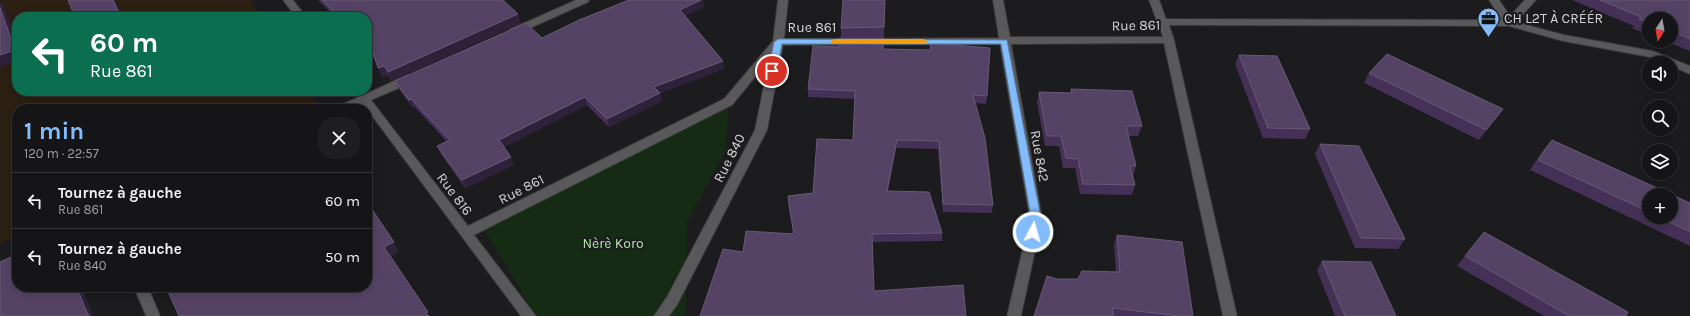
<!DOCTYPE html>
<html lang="fr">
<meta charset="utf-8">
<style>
:root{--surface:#151416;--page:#1e1d1f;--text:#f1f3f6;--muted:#9d9ea1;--line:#343335;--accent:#83bcfb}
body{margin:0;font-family:Karla,sans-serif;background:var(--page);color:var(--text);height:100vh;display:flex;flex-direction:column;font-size:15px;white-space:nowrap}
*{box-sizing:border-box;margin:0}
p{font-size:13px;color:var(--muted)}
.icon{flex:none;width:22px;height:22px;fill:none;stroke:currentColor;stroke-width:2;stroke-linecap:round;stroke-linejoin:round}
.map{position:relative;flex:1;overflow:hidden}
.drawer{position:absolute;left:12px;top:104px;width:360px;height:188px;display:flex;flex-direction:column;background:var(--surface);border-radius:16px;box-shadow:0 2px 10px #0003,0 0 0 1px var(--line)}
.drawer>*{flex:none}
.banner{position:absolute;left:12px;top:12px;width:360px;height:84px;border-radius:16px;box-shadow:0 2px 10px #0003,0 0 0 1px var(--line);background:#0b6e4f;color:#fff;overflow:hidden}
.needle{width:26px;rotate:191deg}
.buttons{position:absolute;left:1642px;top:12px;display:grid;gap:8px}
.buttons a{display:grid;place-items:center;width:36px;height:36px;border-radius:50%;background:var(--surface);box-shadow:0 2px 10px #0003,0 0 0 1px var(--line);font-size:20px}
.pin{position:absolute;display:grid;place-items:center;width:34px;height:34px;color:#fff;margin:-17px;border:2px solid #fff;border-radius:50%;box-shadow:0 1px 4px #0007}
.me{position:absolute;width:44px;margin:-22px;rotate:6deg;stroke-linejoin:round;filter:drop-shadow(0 0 3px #0008)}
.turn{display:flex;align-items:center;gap:14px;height:84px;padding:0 12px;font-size:18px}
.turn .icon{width:52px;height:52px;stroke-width:2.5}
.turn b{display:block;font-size:28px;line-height:34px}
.round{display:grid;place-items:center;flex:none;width:42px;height:42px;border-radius:16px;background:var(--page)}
.headline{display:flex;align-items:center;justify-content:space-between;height:68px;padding:0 12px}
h1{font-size:24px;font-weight:700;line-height:30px;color:var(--accent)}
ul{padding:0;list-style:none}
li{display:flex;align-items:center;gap:12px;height:56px;padding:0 12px;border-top:1px solid var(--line)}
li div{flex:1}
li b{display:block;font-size:15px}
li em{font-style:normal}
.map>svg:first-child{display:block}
.education{fill:#2b2012}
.green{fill:#152b14}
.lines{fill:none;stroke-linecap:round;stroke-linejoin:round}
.street-casing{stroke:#373738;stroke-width:2}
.street{fill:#59585b;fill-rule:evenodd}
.wall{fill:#453157;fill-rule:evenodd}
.shaded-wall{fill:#2e213a}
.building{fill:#544365;stroke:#685976}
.route{fill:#83bcfb;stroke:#557aa3}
.slow{fill:#f59e0b}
.labels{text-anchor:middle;stroke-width:4;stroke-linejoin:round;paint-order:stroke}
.poi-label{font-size:14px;fill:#d4d3d5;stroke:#1c1b1d;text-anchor:start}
.street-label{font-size:14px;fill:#d4d3d5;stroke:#1c1b1d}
.park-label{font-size:14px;fill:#aae6a6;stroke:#1c1b1d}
</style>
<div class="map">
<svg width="1690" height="316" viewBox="0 0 1690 316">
<rect width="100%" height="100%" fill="#1c1b1d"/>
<path class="education" d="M0,0H250L261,17H17V91H308L320,109H17V237L0,244Z"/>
<path class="green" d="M729,101L726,150L687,222L686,316H536L483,228Z"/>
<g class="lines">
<defs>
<g id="street">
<path d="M283,0H293L306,17H296Z"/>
<path d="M576,0H589L588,2L519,33L515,34L510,31L511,29Z"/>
<path d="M778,0H788L784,39L999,38L993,0H1003L1010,37H1163L1149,0H1159L1166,19L1502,20L1489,0H1499L1510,16L1525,0H1536L1516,22L1564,35L1653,51L1690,66V74L1671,66V63H1664L1650,57L1563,41L1509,26L1169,25L1174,40L1237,316H1223L1164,43L1011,44L1042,218L1021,316H1007L1030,218L1000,44L783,45L767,130L677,305L669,316H654L667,297L755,130L769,60L732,105L474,235L536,316H521L367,109L362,104L352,109H336L338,106L357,98L352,91H364L366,94L407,75H415L417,78L415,81L371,100L468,226L724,99L773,41Z"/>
<path d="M134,287H148L160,316H146Z"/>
</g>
</defs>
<use href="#street" class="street-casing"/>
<use href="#street" class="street"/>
</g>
<g class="wall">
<path d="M318,0H503L521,23L392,81L388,75L382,77L375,60L367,51V17H335Z"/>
<path d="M885,0L884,37H841V28Z"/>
<path d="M1572,0H1690V51L1665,41H1671V19H1649V35L1632,28L1634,26Z"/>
<path d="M704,7L685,16L723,61L724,69L660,93L662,101L609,127L587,105L504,147L514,165L465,188L441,154L437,146L447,142L415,107L413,108L399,89L395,81L542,38Z"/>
<path d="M883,49L987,96L986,104L975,103L993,205L992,213L943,212L938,149L896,148L888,191L942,233V241L873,242L700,316L743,252L793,234L788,204V196L813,193L853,140L855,99L808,97V89Z"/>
<path d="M1239,55L1310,129L1305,139L1263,138L1235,64Z"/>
<path d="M1369,73L1503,109L1496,118L1479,140L1364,83Z"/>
<path d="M1071,89L1142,126L1138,136H1128L1136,166L1133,176L1135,185L1132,195L1080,194L1075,168H1063L1059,146H1045L1037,102L1039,92L1070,93Z"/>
<path d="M1552,140L1690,203V246L1530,170L1544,149ZM1649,195L1671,217H1649Z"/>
<path d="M1320,144L1405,239L1398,249L1355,248L1315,154Z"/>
<path d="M1117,235L1193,316H1034L1057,279H1078L1116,272L1114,244Z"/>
<path d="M1465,256L1626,316H1544L1457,266Z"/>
<path d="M1322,261L1396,316H1335L1317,270Z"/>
</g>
<g class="shaded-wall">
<path d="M113,0H115L123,17H114Z"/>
<path d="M701,0H703L704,7L682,18L680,10Z"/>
<path d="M0,1L4,6L17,44V61L0,67Z"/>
<path d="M518,14L521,23L392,81L388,72Z"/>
<path d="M723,61L724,69L660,93L662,101L609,127L607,119L654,87Z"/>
<path d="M384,66L388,75L382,77L378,68Z"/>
<path d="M585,97L587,105L502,148L499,140Z"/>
<path d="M411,99L415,107L413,108L409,100Z"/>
<path d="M1503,109L1496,118L1479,140L1486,130Z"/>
<path d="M897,140L896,148L886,198L887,191Z"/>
<path d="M511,157L514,165L465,188L462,180Z"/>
<path d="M394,242L399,252L390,257L384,247Z"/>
<path d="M77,287H82L93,316H89L85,308Z"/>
</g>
<g class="building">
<path d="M68,0H113L120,15L114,17H75Z"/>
<path d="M322,0H503L518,14L388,72L384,66L378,68L373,53L367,47V17H339Z"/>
<path d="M629,0H701L680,10L723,61L654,87L660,93L607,119L585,97L499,140L511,157L462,180L437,146L450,140L411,99L409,100L395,81L526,23L542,38L579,20Z"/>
<path d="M843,0H885L884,27L841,28Z"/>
<path d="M1600,0H1690V39L1671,31V19H1649V23L1639,19L1641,17Z"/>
<path d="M0,7L15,50L0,55Z"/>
<path d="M840,38H884L883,49L930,50L931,43L990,48L987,96L973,95L985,138L993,205L943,204L939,141L897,140L887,191L929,192L942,233L872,234L874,291L963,285L966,316H700L723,249L743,252L746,231L794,234L788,196L813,193L817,139L853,140L855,91L808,89L813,46L839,47Z"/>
<path d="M1387,54L1503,109L1486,130L1369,73Z"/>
<path d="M1239,55L1277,56L1310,129L1268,128Z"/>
<path d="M1071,89L1132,91L1142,126H1126L1136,166H1130L1135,185L1083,184L1078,159L1066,158L1061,136H1047L1039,92L1072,93Z"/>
<path d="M1552,140L1690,203V232L1659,217H1671V195H1649V212L1538,160Z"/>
<path d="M1320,144L1359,146L1405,239L1361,238Z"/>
<path d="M367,202L394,242L384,247L428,312L426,313L429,316H179L166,287H367Z"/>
<path d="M1484,232L1628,312L1626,316H1569L1465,256Z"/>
<path d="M1117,235L1182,242L1193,316H1180L1112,308L1114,316H1034L1047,276L1057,279H1078L1082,271L1120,272Z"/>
<path d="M17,254V287H77L85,308L89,316H0V262Z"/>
<path d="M1322,261L1371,262L1396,316H1345Z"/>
</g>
<path class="route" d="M778,39L1007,40L1041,218L1036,235H1029L1028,232L1031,218L1001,44H782L777,71L772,74L768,71L774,42Z"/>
<path class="slow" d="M834,39H924L928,42L924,44L832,43L830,42Z"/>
<defs>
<symbol id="office-pin" viewBox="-11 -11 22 30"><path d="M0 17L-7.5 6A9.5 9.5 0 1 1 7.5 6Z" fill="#83bcfb" stroke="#1c1b1d"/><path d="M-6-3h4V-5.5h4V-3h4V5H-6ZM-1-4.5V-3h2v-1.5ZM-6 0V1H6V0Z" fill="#111"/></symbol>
</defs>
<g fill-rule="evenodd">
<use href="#office-pin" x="1476" y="6" width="25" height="34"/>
</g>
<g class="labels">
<g class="poi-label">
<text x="1504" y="23">CH L2T À CRÉÉR</text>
</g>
<g class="street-label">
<text transform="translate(1136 25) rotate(-1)" y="5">Rue 861</text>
<text x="812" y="32">Rue 861</text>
<text transform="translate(1040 156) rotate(80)" y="5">Rue 842</text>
<text transform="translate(729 158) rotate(-63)" y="5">Rue 840</text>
<text transform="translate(521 189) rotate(-27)" y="5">Rue 861</text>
<text transform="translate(455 194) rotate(53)" y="5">Rue 816</text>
</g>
<g class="park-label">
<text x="613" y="248">Nèrè Koro</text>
</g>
</g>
</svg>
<div class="buttons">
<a><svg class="needle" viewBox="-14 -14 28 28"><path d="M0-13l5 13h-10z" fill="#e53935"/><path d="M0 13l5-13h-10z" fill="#9d9ea1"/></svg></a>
<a><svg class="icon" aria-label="sound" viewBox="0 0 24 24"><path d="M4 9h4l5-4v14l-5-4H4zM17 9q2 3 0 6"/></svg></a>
<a><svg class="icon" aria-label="search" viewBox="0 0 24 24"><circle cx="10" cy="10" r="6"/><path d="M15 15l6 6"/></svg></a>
<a><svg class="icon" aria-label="layers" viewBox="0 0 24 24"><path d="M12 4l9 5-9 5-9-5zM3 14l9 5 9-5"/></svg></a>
<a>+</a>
</div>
<div class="pin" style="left:772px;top:71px;background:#d93025"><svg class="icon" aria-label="arrive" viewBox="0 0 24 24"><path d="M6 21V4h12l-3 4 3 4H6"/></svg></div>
<svg class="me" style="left:1033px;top:232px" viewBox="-20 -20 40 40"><circle r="17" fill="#83bcfb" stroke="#fff" stroke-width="3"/><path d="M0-11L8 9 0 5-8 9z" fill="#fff"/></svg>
<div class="banner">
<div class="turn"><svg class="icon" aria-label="left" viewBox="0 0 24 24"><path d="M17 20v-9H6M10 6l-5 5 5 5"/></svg><div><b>60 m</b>Rue 861</div></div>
</div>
<section class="drawer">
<div class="headline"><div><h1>1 min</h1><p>120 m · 22:57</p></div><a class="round"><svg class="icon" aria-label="close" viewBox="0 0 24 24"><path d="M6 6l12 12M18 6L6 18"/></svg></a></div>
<ul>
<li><svg class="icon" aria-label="left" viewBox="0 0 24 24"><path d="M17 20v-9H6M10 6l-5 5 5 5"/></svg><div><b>Tournez à gauche</b><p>Rue 861</p></div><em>60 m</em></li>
<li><svg class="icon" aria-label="left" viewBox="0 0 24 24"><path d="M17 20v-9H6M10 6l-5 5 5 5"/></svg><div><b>Tournez à gauche</b><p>Rue 840</p></div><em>50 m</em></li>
</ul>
</section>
</div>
